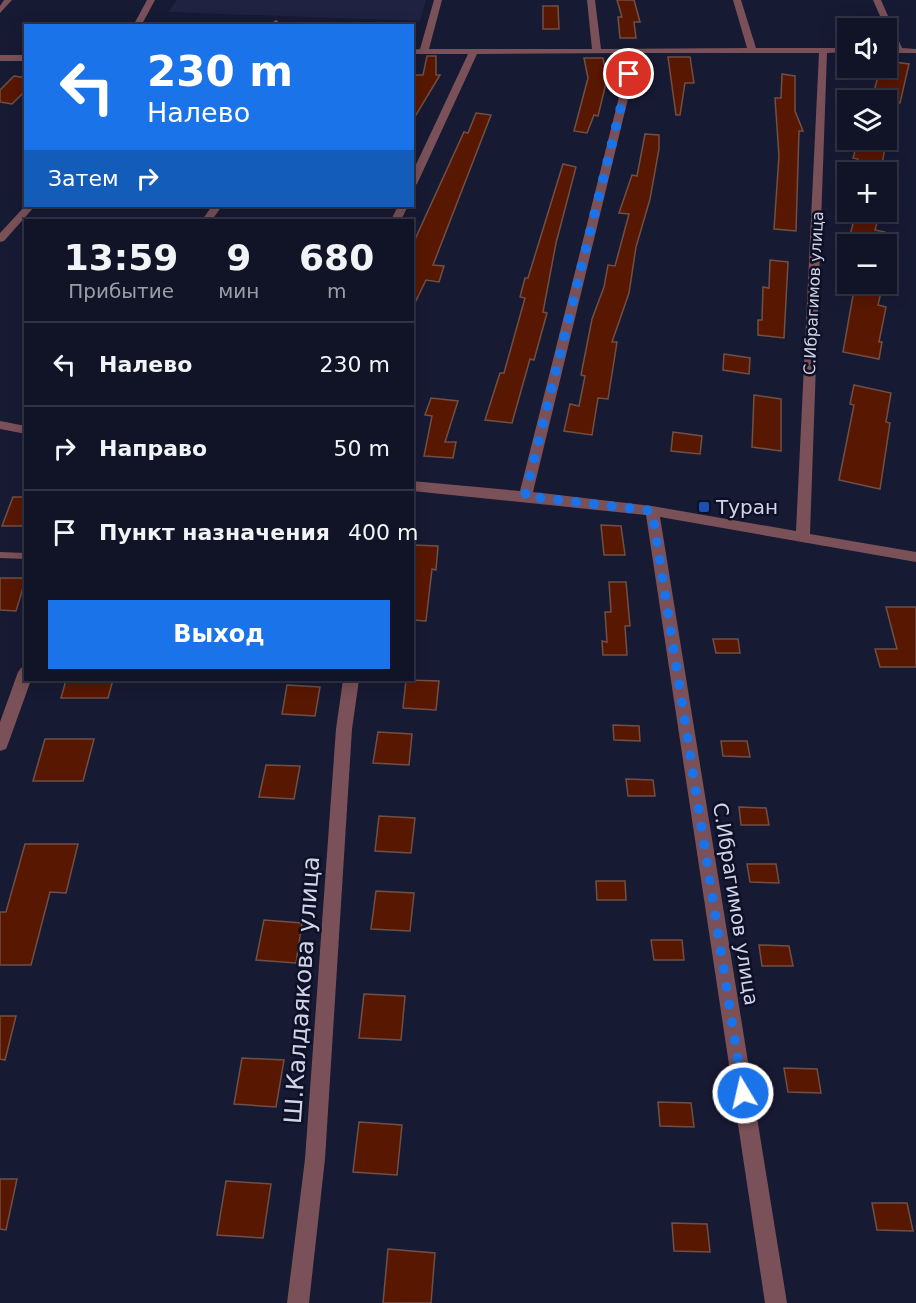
<!DOCTYPE html>
<html lang="ru">
<meta charset="utf-8">
<style>
:root{--surface:#111426;--page:#1e2132;--text:#f1f3f6;--muted:#9c9ea7;--line:#303343;--accent:#1a73e8}
body{margin:0;font-family:"DejaVu Sans",sans-serif;background:var(--page);color:var(--text);height:100vh;display:flex;flex-direction:column;font-size:22px;white-space:nowrap}
*{box-sizing:border-box;margin:0}
p{font-size:20px;color:var(--muted)}
.icon{flex:none;width:33px;height:33px;fill:none;stroke:currentColor;stroke-width:2;stroke-linecap:round;stroke-linejoin:round}
.map{position:relative;flex:1;overflow:hidden}
.details{position:absolute;left:24px;top:219px;width:390px;height:462px;display:flex;flex-direction:column;background:var(--surface);border-radius:0px;box-shadow:0 3px 15px #0003,0 0 0 2px var(--line)}
.details>*{flex:none}
.hud{position:absolute;left:24px;top:24px;width:390px;height:183px;border-radius:0px;box-shadow:0 3px 15px #0003,0 0 0 2px var(--line);background:#1a73e8;color:#fff;overflow:hidden}
.tools{position:absolute;left:837px;top:18px;display:grid;gap:12px}
.tools a{display:grid;place-items:center;width:60px;height:60px;border-radius:0px;background:var(--surface);box-shadow:0 3px 15px #0003,0 0 0 2px var(--line);font-size:30px}
.pin{position:absolute;display:grid;place-items:center;width:51px;height:51px;color:#fff;margin:-26px;border:3px solid #fff;border-radius:50%;box-shadow:0 2px 6px #0007}
.me{position:absolute;width:66px;margin:-33px;rotate:351deg;stroke-linejoin:round;filter:drop-shadow(0 0 4px #0008)}
.turn{display:flex;align-items:center;gap:21px;height:126px;padding:0 24px;font-size:27px}
.turn .icon{width:78px;height:78px;stroke-width:2.5}
.turn b{display:block;font-size:42px;line-height:51px}
.then{display:flex;align-items:center;height:57px;padding:0 24px;background:#0003;gap:12px;font-size:22px}
.eta{display:flex;justify-content:space-evenly;align-items:center;height:102px;text-align:center}
.eta b{font-size:36px;font-weight:600;line-height:42px}
.action{display:flex;gap:12px;margin-top:auto;padding:12px 24px}
.action a{flex:1;height:69px;border-radius:0px;background:var(--accent);color:#fff;font-size:24px;font-weight:600;line-height:69px;text-align:center}
ul{padding:0;list-style:none}
li{display:flex;align-items:center;gap:18px;height:84px;padding:0 24px;border-top:2px solid var(--line)}
li div{flex:1}
li b{display:block;font-size:22px}
li em{font-style:normal}
.map>svg:first-child{display:block}
.built{fill:#1f2240}
.building{fill:#581700;stroke:#704f44;stroke-width:1.5}
.lines{fill:none;stroke-linecap:round;stroke-linejoin:round}
.lane{fill:#7a5158;fill-rule:evenodd}
.street{fill:#7a5158;fill-rule:evenodd}
.route{stroke:#1a73e8;stroke-width:10;stroke-dasharray:0 18}
.transit-dot{fill:#1a4fb4;stroke:#0e1028;stroke-width:2}
.labels{text-anchor:middle;stroke-width:5;stroke-linejoin:round;paint-order:stroke}
.far-street-label{font-size:16px;fill:#d1d4e6;stroke:#0e1028}
.poi-label{font-size:20px;fill:#d1d4e6;stroke:#0e1028;text-anchor:start}
.street-label{font-size:20px;fill:#d1d4e6;stroke:#0e1028}
.near-street-label{font-size:24px;fill:#d1d4e6;stroke:#0e1028}
</style>
<div class="map">
<svg width="916" height="1303" viewBox="0 0 916 1303">
<rect width="100%" height="100%" fill="#171a33"/>
<path class="built" d="M177,0H426L420,21L168,12Z"/>
<g class="building">
<path d="M617,0H634L640,22H634L636,38H620L618,17H622Z"/>
<path d="M543,6H558L559,29H543Z"/>
<path d="M427,56H436V75H440L413,120L414,75H423Z"/>
<path d="M668,57H690L694,83H685L680,115H676Z"/>
<path d="M584,58H603L607,79L598,116L594,115L587,133L574,131L588,78Z"/>
<path d="M886,61L909,64L900,103L872,99L878,76L882,68H886Z"/>
<path d="M782,74L795,76V111L803,131H799L796,231L774,229L779,156L775,98H781Z"/>
<path d="M14,76L26,78V90L12,104L0,102V90Z"/>
<path d="M476,113L491,115L433,265L444,266L439,282L426,280L412,309V246L464,132L468,133Z"/>
<path d="M645,134L659,135V149L650,199L636,247L629,293L612,342H617L608,399L598,398L592,435L564,431L570,404L579,406L585,376L581,375L592,319L604,287L608,265L615,266L629,214L619,213L632,175L637,176Z"/>
<path d="M858,140H886L881,172H855L858,159L853,158Z"/>
<path d="M563,164L576,167L556,243L543,312L547,313L534,360L530,359L512,423L485,420L500,373H504L525,298L520,297L525,278H528Z"/>
<path d="M856,212H880L875,230L885,232L882,244L849,239Z"/>
<path d="M770,260L788,262L784,338L758,335V320H762L763,287L769,288Z"/>
<path d="M855,284H883L878,305L886,307L879,342H882L879,359L843,352Z"/>
<path d="M724,354L750,358L749,374L723,370Z"/>
<path d="M854,385L891,393L886,422L890,423L880,489L839,480L854,405L850,404Z"/>
<path d="M754,395L781,399V451L752,447Z"/>
<path d="M431,398L458,401L445,442H456L453,458L424,456L432,416L425,415Z"/>
<path d="M673,432L702,436L700,454L671,451Z"/>
<path d="M13,497H26V526H2Z"/>
<path d="M601,525L621,526L625,555H604Z"/>
<path d="M412,545L438,546L436,570L432,569L426,621L412,620Z"/>
<path d="M0,578H26L16,611L0,610Z"/>
<path d="M609,582H626L630,626H625L627,655H603L602,641L607,642L605,612H611Z"/>
<path d="M886,607H916V667H880L875,649H897Z"/>
<path d="M713,639H738L740,653H716Z"/>
<path d="M66,680H113L108,698H61Z"/>
<path d="M406,680L439,681L436,710L403,708Z"/>
<path d="M287,685L320,687L315,716L282,714Z"/>
<path d="M613,725L639,726L640,741L614,740Z"/>
<path d="M378,732L412,734L409,765L373,763Z"/>
<path d="M45,739H94L83,781H33Z"/>
<path d="M721,741H747L750,757L723,756Z"/>
<path d="M266,765L300,766L294,799L259,797Z"/>
<path d="M626,779L653,780L655,796H628Z"/>
<path d="M739,807L766,808L769,825H741Z"/>
<path d="M379,816L415,818L411,853L375,851Z"/>
<path d="M25,844H78L66,893L50,892L31,965H0V912H6Z"/>
<path d="M747,864H776L779,883L750,882Z"/>
<path d="M596,881H625L626,900H597Z"/>
<path d="M376,891L414,893L410,931L371,929Z"/>
<path d="M264,920L302,923L296,963L256,960Z"/>
<path d="M651,940H682L684,960H654Z"/>
<path d="M759,945L789,946L793,966H762Z"/>
<path d="M364,994L405,996L401,1040L359,1038Z"/>
<path d="M0,1016H16L5,1060L0,1059Z"/>
<path d="M242,1058L284,1060L276,1107L234,1104Z"/>
<path d="M784,1068L817,1069L821,1093L788,1092Z"/>
<path d="M658,1102L691,1103L694,1127L660,1126Z"/>
<path d="M359,1122L402,1125L397,1175L353,1172Z"/>
<path d="M0,1179H17L6,1230L0,1229Z"/>
<path d="M226,1181L271,1184L263,1238L217,1235Z"/>
<path d="M872,1203H907L913,1231L877,1230Z"/>
<path d="M672,1223L707,1224L710,1252L674,1251Z"/>
<path d="M388,1249L435,1253L431,1303H383Z"/>
</g>
<g class="lines">
<g class="lane">
<path d="M276,20L278,21L276,26H272L274,21Z"/>
<path d="M0,552L26,553V559L0,558Z"/>
</g>
<g class="street">
<path d="M4,0H12L0,13V6Z"/>
<path d="M147,0H155L141,26H133Z"/>
<path d="M434,0H442L429,49H592L587,0H595L601,49L747,48L733,0H741L756,48H848V52L827,53L810,534L916,552V562L660,517L787,1303H765L646,515L412,491V481L520,491L630,53L477,54L417,184L412,187V173L468,54H412V50L420,49ZM639,53H819L796,531L652,506L533,492Z"/>
<path d="M873,0H881L902,48L916,49V53H886V48H894Z"/>
<rect x="0" y="55" width="26" height="6"/>
<path d="M26,205L35,206L4,241L0,242V233Z"/>
<path d="M212,206H222L212,220H202Z"/>
<path d="M398,206H408L401,220H391Z"/>
<path d="M0,421L26,426V434L0,429Z"/>
<path d="M26,666V680H31L8,744L6,749L0,751V722L18,672L21,668Z"/>
<path d="M343,680H359L352,729L325,1159L309,1303H287L305,1159L336,729Z"/>
</g>
</g>
<g class="lines">
<path class="route" d="M629,74L525,496L652,511L743,1093"/>
</g>
<rect class="transit-dot" x="698" y="501" width="12" height="12" rx="3"/>
<g class="labels">
<g class="far-street-label">
<text transform="translate(813 293) rotate(-87)" y="6">С.Ибрагимов улица</text>
</g>
<g class="poi-label">
<text x="716" y="514">Туран</text>
</g>
<g class="street-label">
<text transform="translate(736 904) rotate(81)" y="7">С.Ибрагимов улица</text>
</g>
<g class="near-street-label">
<text transform="translate(302 990) rotate(-86)" y="8">Ш.Калдаякова улица</text>
</g>
</g>
</svg>
<div class="tools">
<a><svg class="icon" aria-label="sound" viewBox="0 0 24 24"><path d="M4 9h4l5-4v14l-5-4H4zM17 9q2 3 0 6"/></svg></a>
<a><svg class="icon" aria-label="layers" viewBox="0 0 24 24"><path d="M12 4l9 5-9 5-9-5zM3 14l9 5 9-5"/></svg></a>
<a>+</a>
<a>−</a>
</div>
<div class="pin" style="left:629px;top:74px;background:#d93025"><svg class="icon" aria-label="arrive" viewBox="0 0 24 24"><path d="M6 21V4h12l-3 4 3 4H6"/></svg></div>
<svg class="me" style="left:743px;top:1093px" viewBox="-20 -20 40 40"><circle r="17" fill="#1a73e8" stroke="#fff" stroke-width="3"/><path d="M0-11L8 9 0 5-8 9z" fill="#fff"/></svg>
<div class="hud">
<div class="turn"><svg class="icon" aria-label="left" viewBox="0 0 24 24"><path d="M17 20v-9H6M10 6l-5 5 5 5"/></svg><div><b>230 m</b>Налево</div></div>
<div class="then">Затем<svg class="icon" aria-label="right" viewBox="0 0 24 24"><path d="M7 20v-9h11M14 6l5 5-5 5"/></svg></div>
</div>
<section class="details">
<div class="eta">
<div><b>13:59</b><p>Прибытие</p></div>
<div><b>9</b><p>мин</p></div>
<div><b>680</b><p>m</p></div>
</div>
<ul>
<li><svg class="icon" aria-label="left" viewBox="0 0 24 24"><path d="M17 20v-9H6M10 6l-5 5 5 5"/></svg><div><b>Налево</b></div><em>230 m</em></li>
<li><svg class="icon" aria-label="right" viewBox="0 0 24 24"><path d="M7 20v-9h11M14 6l5 5-5 5"/></svg><div><b>Направо</b></div><em>50 m</em></li>
<li><svg class="icon" aria-label="arrive" viewBox="0 0 24 24"><path d="M6 21V4h12l-3 4 3 4H6"/></svg><div><b>Пункт назначения</b></div><em>400 m</em></li>
</ul>
<div class="action"><a>Выход</a></div>
</section>
</div>
